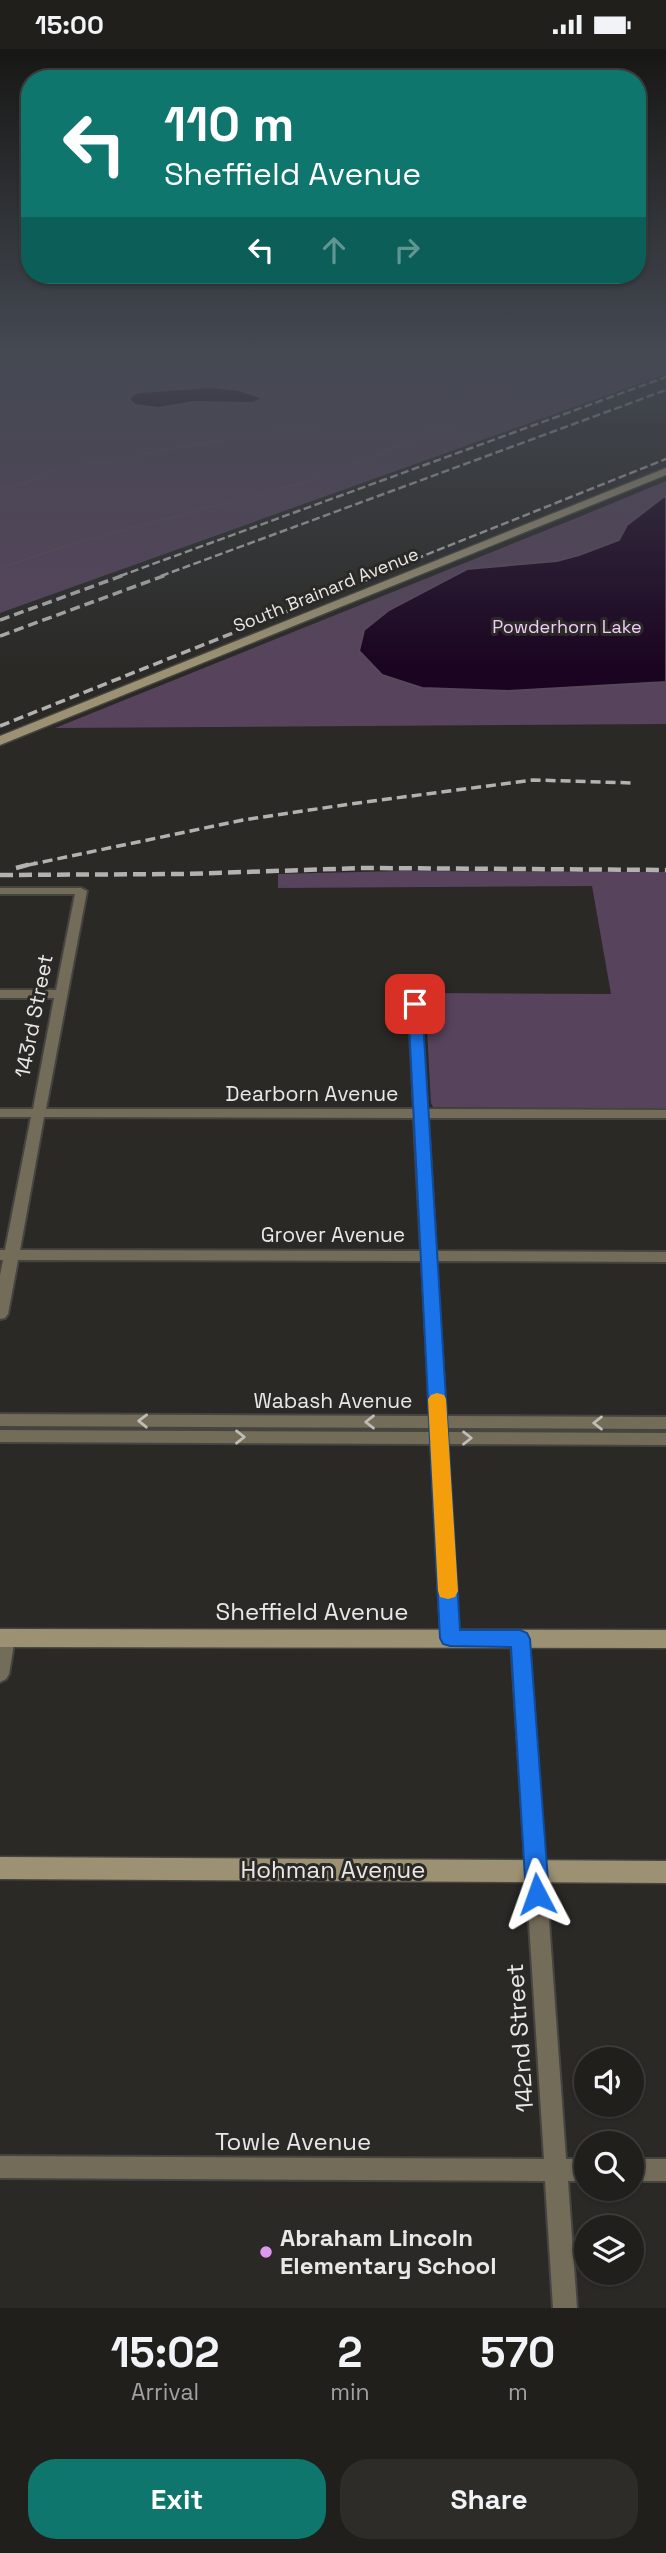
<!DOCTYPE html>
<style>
:root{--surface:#201f1c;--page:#2d2c29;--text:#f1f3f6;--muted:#a2a2a3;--line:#3d3d3b;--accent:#0f766e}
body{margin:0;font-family:"Space Grotesk",sans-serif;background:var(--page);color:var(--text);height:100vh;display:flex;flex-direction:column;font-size:26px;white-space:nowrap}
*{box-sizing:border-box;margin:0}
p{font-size:23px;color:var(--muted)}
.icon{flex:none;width:38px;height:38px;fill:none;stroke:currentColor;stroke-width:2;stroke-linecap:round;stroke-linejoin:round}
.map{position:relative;height:2259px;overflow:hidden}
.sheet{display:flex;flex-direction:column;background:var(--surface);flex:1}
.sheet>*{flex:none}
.hud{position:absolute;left:21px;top:21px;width:625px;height:214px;border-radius:28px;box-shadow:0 2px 5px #0004,0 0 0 2px var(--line);background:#0f766e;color:#fff;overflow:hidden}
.fabs{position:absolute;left:574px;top:1998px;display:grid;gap:14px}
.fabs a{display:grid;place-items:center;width:70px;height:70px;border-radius:50%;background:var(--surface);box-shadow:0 2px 5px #0004,0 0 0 2px var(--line);font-size:35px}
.pin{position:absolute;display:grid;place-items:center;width:60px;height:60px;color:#fff;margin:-30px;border-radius:14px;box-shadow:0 4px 10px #0006}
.me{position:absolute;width:77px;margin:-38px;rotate:356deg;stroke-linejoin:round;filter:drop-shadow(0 0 5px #0008)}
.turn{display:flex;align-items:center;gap:24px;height:147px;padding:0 28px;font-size:32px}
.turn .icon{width:91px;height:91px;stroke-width:2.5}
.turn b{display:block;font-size:49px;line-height:60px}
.lanes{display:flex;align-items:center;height:66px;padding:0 28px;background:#0003;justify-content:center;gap:35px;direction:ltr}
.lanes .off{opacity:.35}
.eta{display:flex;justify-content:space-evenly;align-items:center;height:119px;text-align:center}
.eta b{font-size:42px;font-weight:600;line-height:49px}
.cta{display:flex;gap:14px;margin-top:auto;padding:14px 28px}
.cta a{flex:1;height:80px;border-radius:28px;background:var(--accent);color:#fff;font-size:28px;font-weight:600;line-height:80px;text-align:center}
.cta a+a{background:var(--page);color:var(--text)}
.status{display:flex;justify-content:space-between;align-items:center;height:49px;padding:0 35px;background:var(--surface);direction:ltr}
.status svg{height:19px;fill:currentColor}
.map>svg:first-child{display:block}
.green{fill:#57445c}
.water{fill:#1b0421;stroke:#59485c;stroke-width:2}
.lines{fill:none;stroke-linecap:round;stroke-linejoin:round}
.stream{stroke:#59485c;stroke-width:2.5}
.street-casing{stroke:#454441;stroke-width:4}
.secondary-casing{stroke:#454441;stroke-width:3}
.street{fill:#726c59;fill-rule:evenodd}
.secondary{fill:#9c9273;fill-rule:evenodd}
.rail-far2{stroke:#b3b2b0;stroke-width:2.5;stroke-dasharray:8 3.5;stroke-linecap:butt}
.rail-far1{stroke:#b3b2b0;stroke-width:3.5;stroke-dasharray:10 5;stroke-linecap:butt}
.rail{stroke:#b3b2b0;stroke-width:4.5;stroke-dasharray:13 6;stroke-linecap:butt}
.oneway{stroke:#bfbdb5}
.route{fill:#1a73e8;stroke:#114b97;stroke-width:2}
.slow{fill:#f59e0b}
.poi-dot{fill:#df98f1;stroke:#2a2926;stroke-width:2.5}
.labels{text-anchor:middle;stroke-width:6;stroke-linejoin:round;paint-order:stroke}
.far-street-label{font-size:18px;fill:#e9e8e6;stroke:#2a2926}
.far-park-label{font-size:18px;fill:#f1cbfb;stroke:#2a2926}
.street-label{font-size:21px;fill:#e9e8e6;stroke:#2a2926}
.near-street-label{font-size:24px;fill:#e9e8e6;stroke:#2a2926}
.near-poi-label{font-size:24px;font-weight:bold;fill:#e9e8e6;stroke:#2a2926;text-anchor:start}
</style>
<div class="status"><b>15:00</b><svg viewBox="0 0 49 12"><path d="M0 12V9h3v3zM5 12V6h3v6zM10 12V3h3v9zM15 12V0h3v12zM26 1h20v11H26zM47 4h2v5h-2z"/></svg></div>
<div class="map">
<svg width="666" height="2259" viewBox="0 0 666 2259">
<rect width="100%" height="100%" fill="#2a2926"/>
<g class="green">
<path d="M0,300H666V325L0,564Z"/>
<path d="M666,432V675L55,679L579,468Z"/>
<path d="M400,822L666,823V1060L433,1058L431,1054L425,944L611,945L592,837L278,839V825Z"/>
</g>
<g class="water">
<path d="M211,338L239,341L260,348V351L252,354L194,353L158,359L135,356L129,350L133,345L140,343Z"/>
<path d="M666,446V633L508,642L422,639L382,626L359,602L364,581L389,561L467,520L557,512L579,506L619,491L627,476Z"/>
</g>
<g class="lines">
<g class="stream">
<path d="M18,300L55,313L120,309"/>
<path d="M665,300L666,306"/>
<path d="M0,331L12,330"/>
<path d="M436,343L458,347L464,351L460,367L454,373"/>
<path d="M0,440L26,434L61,418L123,411L156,402L305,379L391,352L423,336L582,300"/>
<path d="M0,519L72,495L298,435L374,408L443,377L613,336L666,313"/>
</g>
<defs>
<g id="street">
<path d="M0,839H81L87,842L46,1060H414L408,945L414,941L420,945L427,1060L666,1061V1069H428L436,1202L666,1203V1213L436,1212L446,1367L666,1368V1380L446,1379L447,1383L666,1384V1396L447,1395L459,1589L456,1594L450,1596L444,1594L441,1589L431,1395L0,1393V1381L430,1383V1379L0,1377V1365L430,1367L422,1212L18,1211L8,1265L5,1269L0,1270V1226L3,1211H0V1201H5L31,1068H0V1060H33L54,949H0V941H56L75,845H0ZM44,1068L414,1069L421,1202L20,1201Z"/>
<path d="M6,1582L12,1584L15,1589L9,1625L6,1630L0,1633V1584Z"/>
<path d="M520,1583L526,1585L529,1590L566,2110H586V2132H568L577,2259H553L545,2132L0,2129V2107L544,2110L511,1590L514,1585Z"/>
<rect x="632" y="2110" width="34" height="22"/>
</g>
<g id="secondary">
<path d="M666,419V426L0,696V687Z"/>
<path d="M0,1580L666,1581V1599L0,1598Z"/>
<path d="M0,1808L666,1812V1834L0,1830Z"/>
</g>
</defs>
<use href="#street" class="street-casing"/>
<use href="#secondary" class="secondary-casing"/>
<use href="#street" class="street"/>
<use href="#secondary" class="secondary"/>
<g class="rail-far2">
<path d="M120,527L666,328"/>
<path d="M161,527L666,341"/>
<path d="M373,527L666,410"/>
</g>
<g class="rail-far1">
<path d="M0,571L124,526"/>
<path d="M0,587L166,526"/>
<path d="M0,677L378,526"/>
<path d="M28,816L243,771L350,755L533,731L634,734"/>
</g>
<g class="rail">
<path d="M16,819L35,814"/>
<path d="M0,826L185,825L363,819L666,821"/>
</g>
</g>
<defs><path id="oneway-chevron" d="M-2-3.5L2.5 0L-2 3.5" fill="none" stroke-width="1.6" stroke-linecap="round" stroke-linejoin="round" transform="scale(1.75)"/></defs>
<g class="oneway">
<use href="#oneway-chevron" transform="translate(143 1372) rotate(-179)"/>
<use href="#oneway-chevron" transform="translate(370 1373) rotate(180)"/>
<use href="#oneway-chevron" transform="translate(598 1374) rotate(-180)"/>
<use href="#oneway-chevron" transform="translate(240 1388)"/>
<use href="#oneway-chevron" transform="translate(467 1389)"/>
</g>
<linearGradient id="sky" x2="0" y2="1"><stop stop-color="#171715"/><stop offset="0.49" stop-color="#444952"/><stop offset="1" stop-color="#444952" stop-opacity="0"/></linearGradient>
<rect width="666" height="617" fill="url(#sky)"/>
<path class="route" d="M415,951L422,955L460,1581H520L527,1584L530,1590L549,1845L545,1852L537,1855L529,1852L526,1845L511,1598L450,1597L443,1595L440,1589L408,955Z"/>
<path class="slow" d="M437,1344L444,1346L446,1350L458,1542L455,1548L448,1550L440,1548L438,1542L428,1350L431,1346Z"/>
<circle class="poi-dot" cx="266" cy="2203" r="7"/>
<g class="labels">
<g class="far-street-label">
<text transform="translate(326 541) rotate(-22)" y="6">South Brainard Avenue</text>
</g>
<g class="far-park-label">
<text x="567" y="584">Powderhorn Lake</text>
</g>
<g class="street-label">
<text transform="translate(34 967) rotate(-79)" y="7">143rd Street</text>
<text x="312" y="1052">Dearborn Avenue</text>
<text x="333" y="1193">Grover Avenue</text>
<text x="333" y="1359">Wabash Avenue</text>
</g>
<g class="near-street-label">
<text x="312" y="1571">Sheffield Avenue</text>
<text x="333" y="1829">Hohman Avenue</text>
<text transform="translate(520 1989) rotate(-94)" y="8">142nd Street</text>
<text x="293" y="2101">Towle Avenue</text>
</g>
<g class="near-poi-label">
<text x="280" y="2197">Abraham Lincoln<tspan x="280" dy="28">Elementary School</tspan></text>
</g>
</g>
</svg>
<div class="fabs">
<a><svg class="icon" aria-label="sound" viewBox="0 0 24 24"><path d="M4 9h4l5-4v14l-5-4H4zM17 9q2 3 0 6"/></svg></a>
<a><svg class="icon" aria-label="search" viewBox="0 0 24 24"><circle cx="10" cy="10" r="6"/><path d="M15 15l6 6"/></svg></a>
<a><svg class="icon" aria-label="layers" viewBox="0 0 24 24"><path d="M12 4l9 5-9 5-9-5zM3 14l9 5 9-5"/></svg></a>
</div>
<div class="pin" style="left:415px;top:955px;background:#d93025"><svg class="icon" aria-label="arrive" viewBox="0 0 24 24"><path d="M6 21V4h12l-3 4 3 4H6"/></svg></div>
<svg class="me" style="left:537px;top:1845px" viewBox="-20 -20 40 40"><path d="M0-17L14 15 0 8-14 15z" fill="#1a73e8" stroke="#fff" stroke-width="4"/></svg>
<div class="hud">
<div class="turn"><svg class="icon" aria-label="left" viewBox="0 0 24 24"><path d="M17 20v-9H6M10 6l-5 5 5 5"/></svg><div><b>110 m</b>Sheffield Avenue</div></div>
<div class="lanes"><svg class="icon" aria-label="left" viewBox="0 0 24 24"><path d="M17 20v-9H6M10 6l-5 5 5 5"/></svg><svg class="icon off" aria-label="ahead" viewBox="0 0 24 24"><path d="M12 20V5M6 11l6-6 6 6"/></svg><svg class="icon off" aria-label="right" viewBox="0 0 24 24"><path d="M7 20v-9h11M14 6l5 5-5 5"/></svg></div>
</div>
</div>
<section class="sheet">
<div class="eta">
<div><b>15:02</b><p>Arrival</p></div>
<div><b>2</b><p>min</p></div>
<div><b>570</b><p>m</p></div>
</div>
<div class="cta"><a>Exit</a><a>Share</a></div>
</section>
